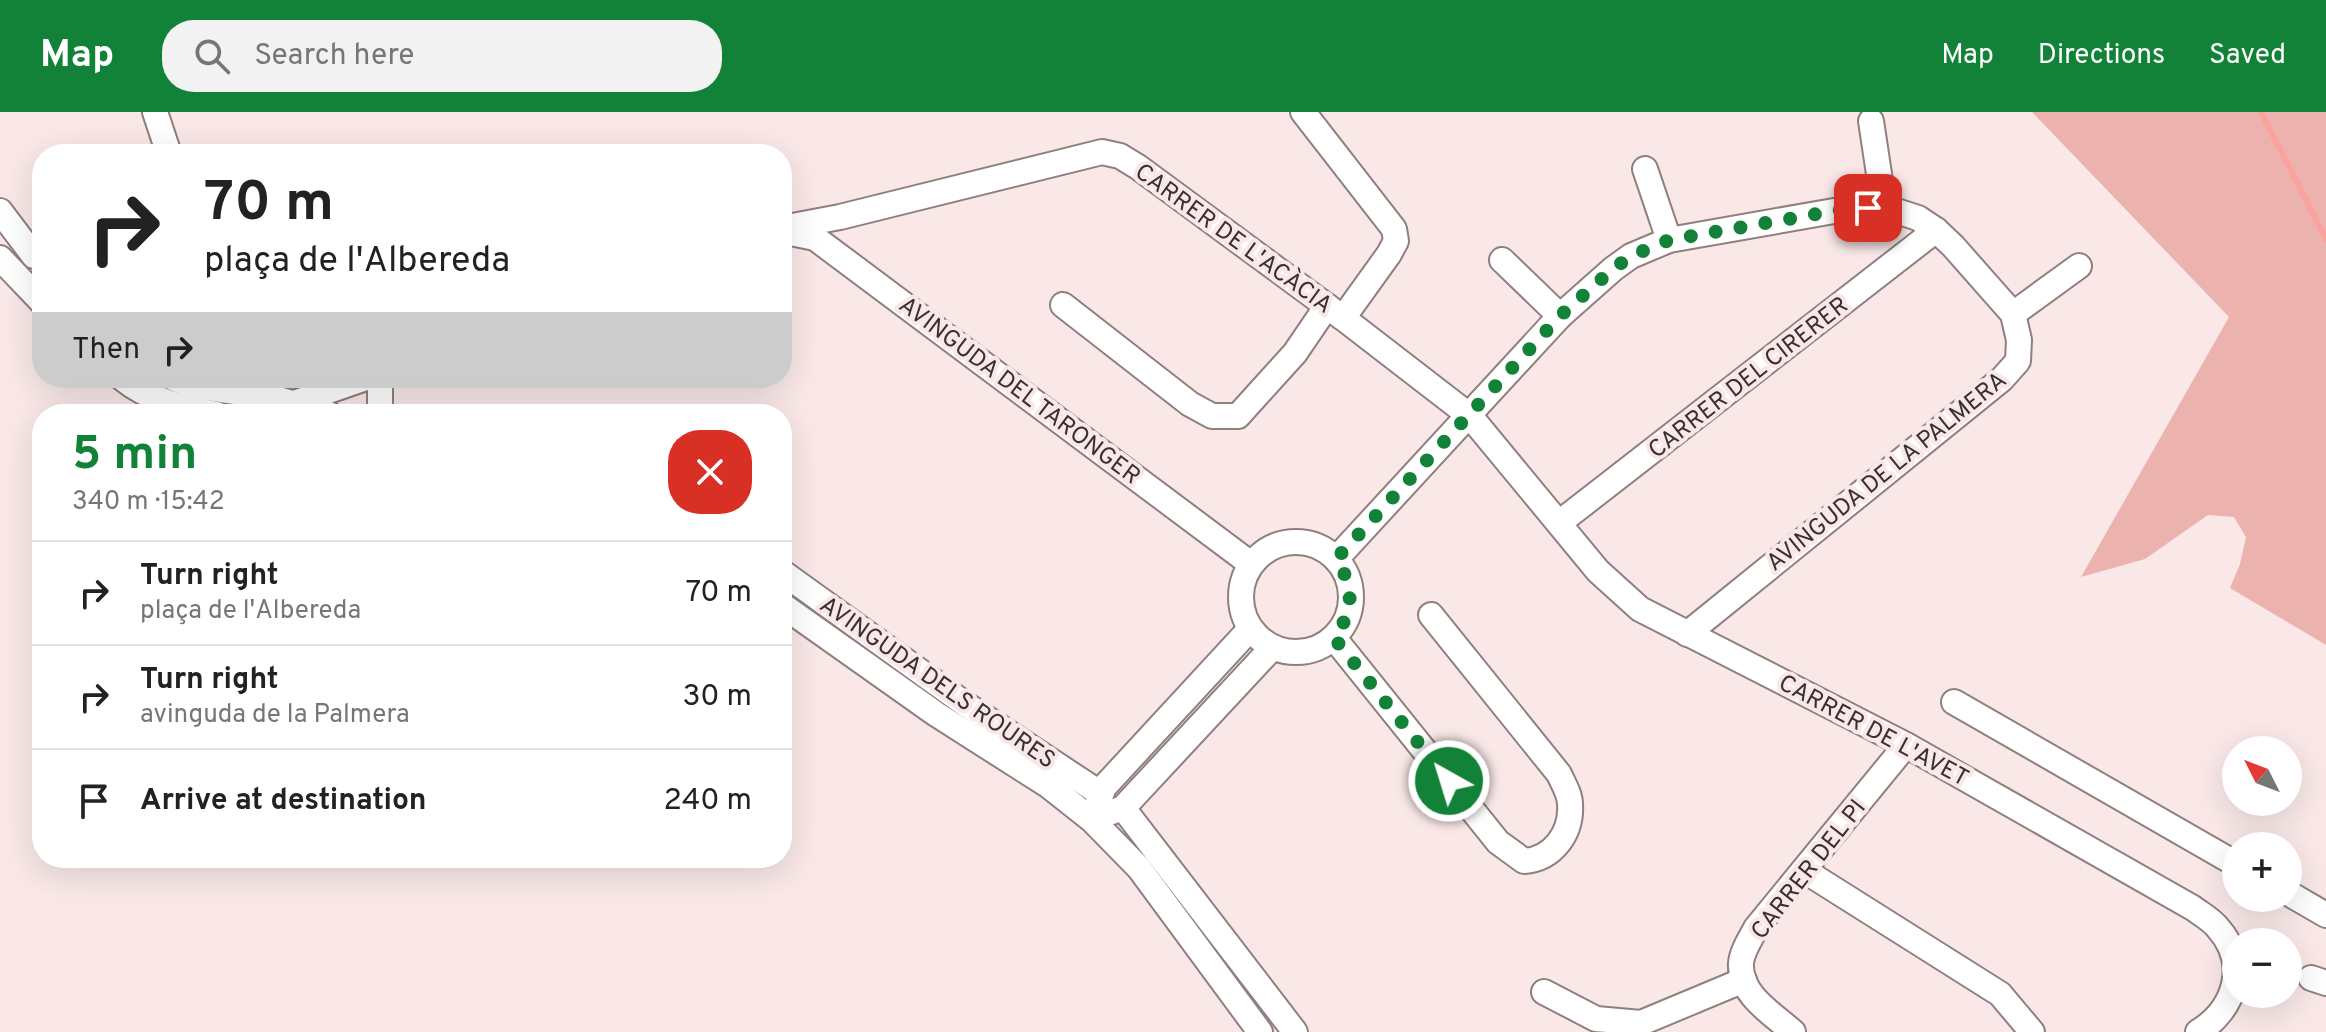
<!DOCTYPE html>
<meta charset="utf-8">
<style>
:root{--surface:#fff;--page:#f2f2f2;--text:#222;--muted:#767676;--line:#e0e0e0;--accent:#138239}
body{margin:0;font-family:Overpass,sans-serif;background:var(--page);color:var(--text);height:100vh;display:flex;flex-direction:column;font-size:30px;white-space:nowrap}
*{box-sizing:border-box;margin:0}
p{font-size:26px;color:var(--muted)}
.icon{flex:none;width:44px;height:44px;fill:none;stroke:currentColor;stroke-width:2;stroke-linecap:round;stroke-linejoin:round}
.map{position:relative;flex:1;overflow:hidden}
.drawer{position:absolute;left:32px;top:292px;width:760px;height:464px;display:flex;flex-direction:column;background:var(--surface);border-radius:32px;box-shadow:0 8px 32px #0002}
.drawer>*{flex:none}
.banner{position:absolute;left:32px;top:32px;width:760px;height:244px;border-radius:32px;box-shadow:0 8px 32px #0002;background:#fff;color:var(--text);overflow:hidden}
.needle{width:52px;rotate:312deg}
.buttons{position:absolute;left:2222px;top:624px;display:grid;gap:16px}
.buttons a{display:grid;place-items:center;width:80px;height:80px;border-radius:50%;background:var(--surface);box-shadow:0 8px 32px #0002;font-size:40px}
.pin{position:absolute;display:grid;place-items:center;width:68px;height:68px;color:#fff;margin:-34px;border-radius:16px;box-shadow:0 4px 12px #0006}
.me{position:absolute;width:88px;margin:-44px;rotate:321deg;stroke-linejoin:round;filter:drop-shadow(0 0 6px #0008)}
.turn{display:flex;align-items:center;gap:28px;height:168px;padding:0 40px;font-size:36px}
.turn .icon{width:104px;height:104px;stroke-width:2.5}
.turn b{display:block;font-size:56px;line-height:68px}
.then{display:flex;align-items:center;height:76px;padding:0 40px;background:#0003;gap:16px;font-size:30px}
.round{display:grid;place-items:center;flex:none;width:84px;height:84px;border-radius:32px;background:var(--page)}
.head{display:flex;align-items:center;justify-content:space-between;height:136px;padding:0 40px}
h1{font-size:48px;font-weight:700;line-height:60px;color:var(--accent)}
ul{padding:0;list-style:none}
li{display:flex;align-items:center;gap:24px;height:104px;padding:0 40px;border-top:2px solid var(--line)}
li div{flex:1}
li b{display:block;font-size:30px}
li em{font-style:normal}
header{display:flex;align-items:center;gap:48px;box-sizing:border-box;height:112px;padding:0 40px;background:var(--accent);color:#fff}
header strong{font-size:38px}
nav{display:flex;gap:44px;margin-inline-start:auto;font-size:28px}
.search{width:560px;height:72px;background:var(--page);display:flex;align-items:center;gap:20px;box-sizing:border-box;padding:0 28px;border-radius:32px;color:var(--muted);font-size:30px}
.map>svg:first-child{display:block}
.green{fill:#ecb3ae}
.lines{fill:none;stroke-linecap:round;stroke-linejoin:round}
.stream{stroke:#faa29b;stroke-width:6}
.minor-casing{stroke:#8f807e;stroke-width:28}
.minor{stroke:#fff;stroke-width:24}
.route{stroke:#138239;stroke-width:14;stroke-dasharray:0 25.2}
.labels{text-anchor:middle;stroke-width:8;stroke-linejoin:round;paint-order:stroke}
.street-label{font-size:24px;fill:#373130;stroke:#f9e8e7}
</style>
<header>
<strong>Map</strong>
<div class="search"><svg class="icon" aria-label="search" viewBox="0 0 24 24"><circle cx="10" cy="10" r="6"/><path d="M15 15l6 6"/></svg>Search here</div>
<nav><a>Map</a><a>Directions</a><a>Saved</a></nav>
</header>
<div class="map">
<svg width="2326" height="920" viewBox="0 0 2326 920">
<rect width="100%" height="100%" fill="#f9e8e7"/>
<path class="green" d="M2032,0H2326V533L2230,476L2240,452L2246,425L2234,405L2208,403L2145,447L2081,465L2229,205Z"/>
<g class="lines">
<path class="stream" d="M2261,0L2326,127"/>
<defs>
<g id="minor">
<path d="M155,0L169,42"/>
<path d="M1303,0L1394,117L1396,129L1389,142L1343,206"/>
<path d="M1871,9L1884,95"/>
<path d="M1645,57L1669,128"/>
<path d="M0,99L34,144"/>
<path d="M782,116L840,105L1102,40L1120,44L1138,55L1343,206L1470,304L1598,459L1640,497L1906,633L2193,796C2201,802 2212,808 2218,816C2250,852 2235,897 2198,920"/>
<path d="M786,120L815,126L1251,452"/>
<path d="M0,146L42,190"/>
<path d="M1502,148L1560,204"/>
<path d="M1063,193L1190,292L1212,304H1238L1295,241L1327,194"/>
<path d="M2013,202L2079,154"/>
<path d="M122,266C148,288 184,296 217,302"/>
<path d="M173,266L193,274L275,286L329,302"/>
<path d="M294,291L366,266"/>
<path d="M380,302V266"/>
<path d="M1559,411L1936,118"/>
<circle cx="1296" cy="485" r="55"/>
<path d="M1336,447L1560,204L1613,157L1631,144L1669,128L1851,96L1884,95L1918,106L1936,118L1953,134L2013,202L2019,228L2018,249L2002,267L1687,522"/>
<path d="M782,460L968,594L1095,678"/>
<path d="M782,493L936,602L1049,674L1092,708L1139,756L1260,920"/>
<path d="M1334,526L1498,730L1524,749C1553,747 1572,721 1570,692C1570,682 1563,671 1559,662L1431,503"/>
<path d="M1954,590L2236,752"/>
<path d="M1096,696L1104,675L1250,517"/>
<path d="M1123,696L1295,920"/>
<path d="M1109,701L1123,696L1272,536"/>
<path d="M1805,759L2000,882L2032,920"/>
<path d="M2288,781L2326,803"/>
<path d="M2311,866L2326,871"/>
<path d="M1544,880L1596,907L1641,911L1744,868"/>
<path d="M1793,920C1773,902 1739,883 1741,851C1742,839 1751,826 1756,816L1906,633"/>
</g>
</defs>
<use href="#minor" class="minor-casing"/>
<use href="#minor" class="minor"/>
</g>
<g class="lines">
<path class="route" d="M1449,669L1334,526C1354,499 1355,475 1336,447L1560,204L1613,157L1631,144L1669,128L1851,96H1868"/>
</g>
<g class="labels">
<g class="street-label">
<text transform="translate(1234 126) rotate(36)" y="8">CARRER DE L'ACÀCIA</text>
<text transform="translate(1748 265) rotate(-38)" y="8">CARRER DEL CIRERER</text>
<text transform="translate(1020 278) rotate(37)" y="8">AVINGUDA DEL TARONGER</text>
<text transform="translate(1886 359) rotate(-39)" y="8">AVINGUDA DE LA PALMERA</text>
<text transform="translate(938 570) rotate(35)" y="8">AVINGUDA DELS ROURES</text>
<text transform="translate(1874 618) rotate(28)" y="8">CARRER DE L'AVET</text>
<text transform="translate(1808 757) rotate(-52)" y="8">CARRER DEL PI</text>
</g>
</g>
</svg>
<div class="buttons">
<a><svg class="needle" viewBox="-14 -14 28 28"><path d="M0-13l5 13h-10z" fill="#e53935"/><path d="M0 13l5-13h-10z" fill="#767676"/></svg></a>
<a>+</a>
<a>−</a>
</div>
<div class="pin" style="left:1868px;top:96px;background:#d93025"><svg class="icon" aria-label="arrive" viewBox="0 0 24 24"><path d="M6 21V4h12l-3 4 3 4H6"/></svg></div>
<svg class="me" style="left:1449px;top:669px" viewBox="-20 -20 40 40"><circle r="17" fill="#138239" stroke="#fff" stroke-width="3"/><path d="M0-11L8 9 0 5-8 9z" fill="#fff"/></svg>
<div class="banner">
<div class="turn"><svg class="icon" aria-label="right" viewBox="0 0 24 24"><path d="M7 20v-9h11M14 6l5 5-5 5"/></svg><div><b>70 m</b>plaça de l'Albereda</div></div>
<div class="then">Then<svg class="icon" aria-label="right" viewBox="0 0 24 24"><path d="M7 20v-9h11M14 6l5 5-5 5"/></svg></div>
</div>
<section class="drawer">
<div class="head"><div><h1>5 min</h1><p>340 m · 15:42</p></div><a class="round" style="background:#d93025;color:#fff"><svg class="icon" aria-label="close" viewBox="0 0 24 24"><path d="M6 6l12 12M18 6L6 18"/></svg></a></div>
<ul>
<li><svg class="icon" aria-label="right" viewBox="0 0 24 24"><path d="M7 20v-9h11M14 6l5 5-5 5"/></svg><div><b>Turn right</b><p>plaça de l'Albereda</p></div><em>70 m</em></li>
<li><svg class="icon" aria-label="right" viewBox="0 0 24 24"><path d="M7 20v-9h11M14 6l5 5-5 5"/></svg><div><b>Turn right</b><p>avinguda de la Palmera</p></div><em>30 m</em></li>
<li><svg class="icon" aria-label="arrive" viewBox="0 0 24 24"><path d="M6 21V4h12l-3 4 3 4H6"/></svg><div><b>Arrive at destination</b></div><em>240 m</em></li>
</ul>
</section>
</div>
